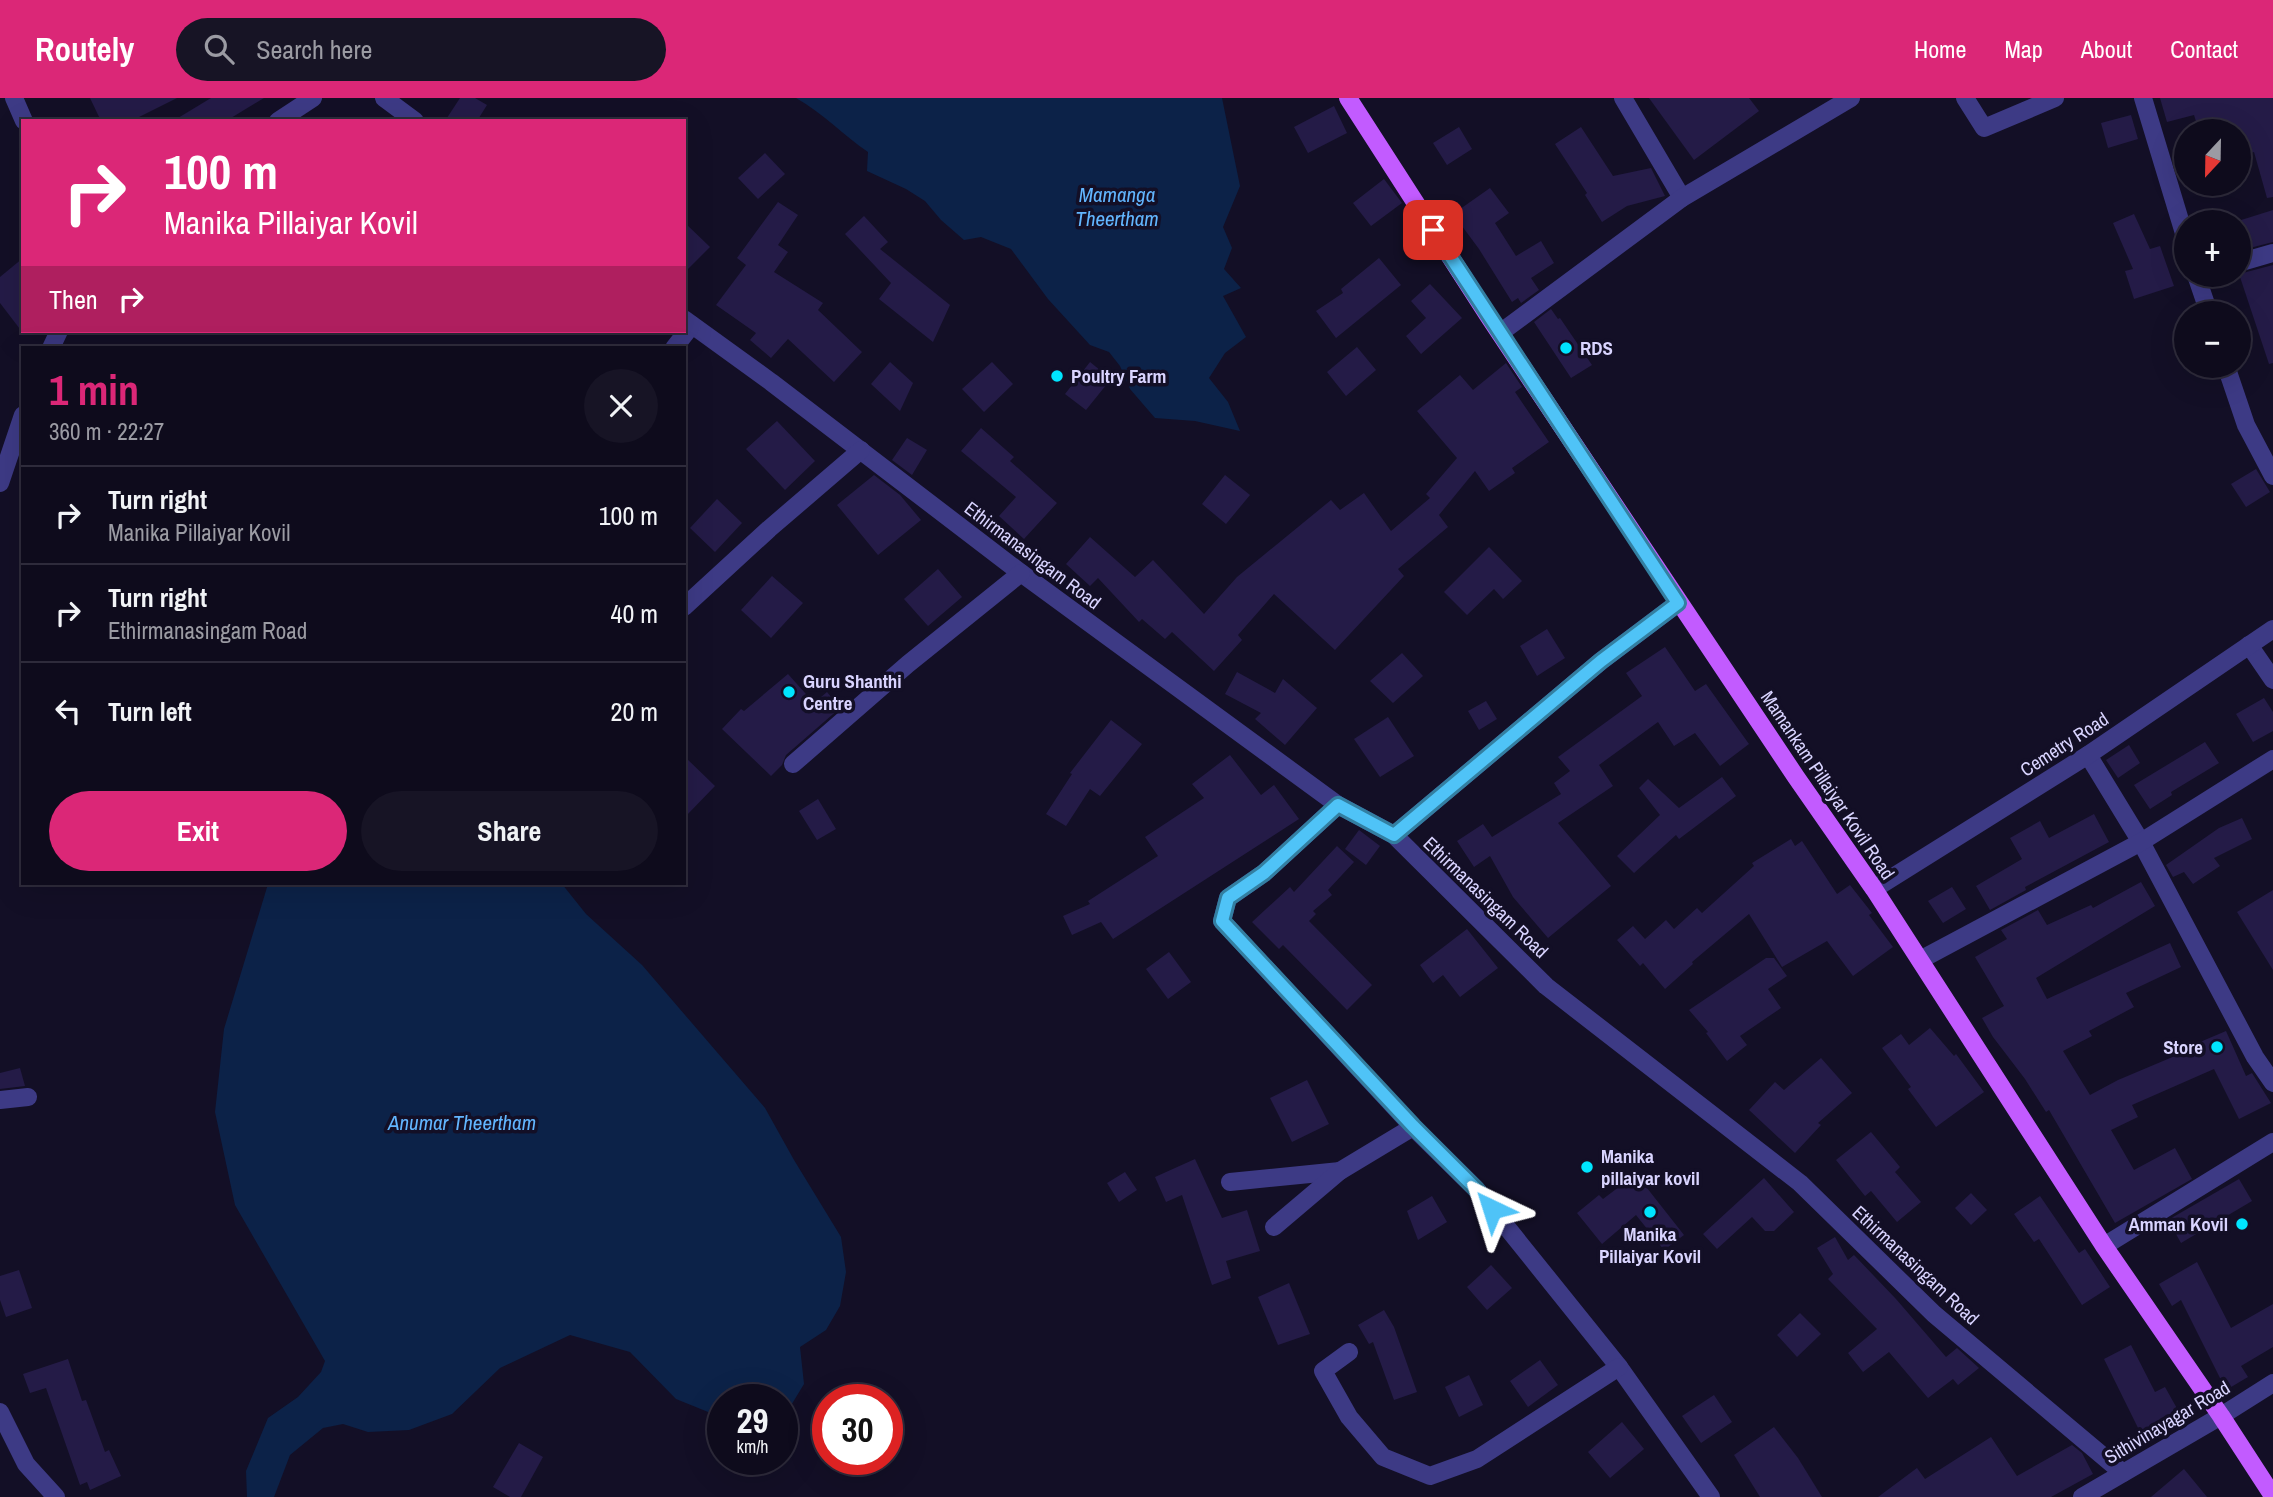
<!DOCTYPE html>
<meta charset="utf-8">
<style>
:root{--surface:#0e0b1c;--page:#171425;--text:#f1f3f6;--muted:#9b9ba3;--line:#2e2b3b;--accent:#db2777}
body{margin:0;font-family:"Archivo Narrow",sans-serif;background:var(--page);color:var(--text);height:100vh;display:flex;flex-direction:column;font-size:26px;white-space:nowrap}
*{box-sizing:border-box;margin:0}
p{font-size:23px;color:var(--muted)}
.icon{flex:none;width:38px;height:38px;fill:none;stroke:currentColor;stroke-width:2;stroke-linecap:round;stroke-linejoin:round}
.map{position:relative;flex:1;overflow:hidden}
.details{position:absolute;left:21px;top:248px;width:665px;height:539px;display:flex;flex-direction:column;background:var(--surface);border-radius:0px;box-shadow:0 7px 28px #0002,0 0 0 2px var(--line)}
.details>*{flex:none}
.guide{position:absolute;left:21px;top:21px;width:665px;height:214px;border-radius:0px;box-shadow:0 7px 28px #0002,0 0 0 2px var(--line);background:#db2777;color:#fff;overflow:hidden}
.needle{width:46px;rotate:202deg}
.fabs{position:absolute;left:2174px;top:21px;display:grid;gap:14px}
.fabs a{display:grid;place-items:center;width:77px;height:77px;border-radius:50%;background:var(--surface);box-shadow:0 7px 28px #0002,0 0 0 2px var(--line);font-size:35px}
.speed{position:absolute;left:707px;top:1286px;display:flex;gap:14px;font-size:35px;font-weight:700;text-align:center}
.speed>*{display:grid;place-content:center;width:91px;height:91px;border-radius:50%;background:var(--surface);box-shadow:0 7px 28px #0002,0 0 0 2px var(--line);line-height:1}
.speed small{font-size:18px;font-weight:400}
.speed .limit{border:10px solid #d22;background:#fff;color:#111}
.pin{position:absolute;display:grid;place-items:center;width:60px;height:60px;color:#fff;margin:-30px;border-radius:14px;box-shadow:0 4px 10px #0006}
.me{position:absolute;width:77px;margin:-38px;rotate:319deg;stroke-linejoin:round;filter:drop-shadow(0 0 5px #0008)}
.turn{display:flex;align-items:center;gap:24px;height:147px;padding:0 28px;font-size:32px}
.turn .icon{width:91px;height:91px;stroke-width:2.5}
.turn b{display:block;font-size:49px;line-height:60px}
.then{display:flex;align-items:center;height:66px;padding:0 28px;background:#0003;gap:14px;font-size:26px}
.round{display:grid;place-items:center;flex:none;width:74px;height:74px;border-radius:37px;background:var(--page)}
.overview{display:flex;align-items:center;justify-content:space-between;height:119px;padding:0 28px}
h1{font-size:42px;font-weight:700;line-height:52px;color:var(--accent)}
.button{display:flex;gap:14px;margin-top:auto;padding:14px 28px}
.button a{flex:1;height:80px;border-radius:42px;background:var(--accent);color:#fff;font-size:28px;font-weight:700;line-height:80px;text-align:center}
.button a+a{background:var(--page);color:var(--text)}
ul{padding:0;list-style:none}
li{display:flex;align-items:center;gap:21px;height:98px;padding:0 28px;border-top:2px solid var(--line)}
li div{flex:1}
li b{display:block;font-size:26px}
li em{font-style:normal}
header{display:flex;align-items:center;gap:42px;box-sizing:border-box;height:98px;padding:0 35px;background:var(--accent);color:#fff}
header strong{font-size:33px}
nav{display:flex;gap:38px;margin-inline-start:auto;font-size:24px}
.search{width:490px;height:63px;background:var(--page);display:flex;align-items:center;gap:18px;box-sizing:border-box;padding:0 24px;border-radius:38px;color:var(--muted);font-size:26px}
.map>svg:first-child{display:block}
.water{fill:#0c2248}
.building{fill:#241b47}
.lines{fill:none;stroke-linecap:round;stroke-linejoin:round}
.minor{stroke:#3d3a85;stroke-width:18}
.major{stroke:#c25bff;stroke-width:18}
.route-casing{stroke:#337fa1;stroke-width:18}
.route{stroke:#4fc3f7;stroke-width:12}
.poi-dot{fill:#00e5ff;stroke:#130f26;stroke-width:2.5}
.labels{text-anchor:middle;stroke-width:7;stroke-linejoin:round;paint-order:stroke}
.poi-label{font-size:19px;font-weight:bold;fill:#d9d4ff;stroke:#130f26;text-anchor:start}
.street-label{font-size:19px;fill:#d9d4ff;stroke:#130f26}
.water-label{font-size:21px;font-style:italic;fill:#62b6ff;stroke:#130f26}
</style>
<header>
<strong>Routely</strong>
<div class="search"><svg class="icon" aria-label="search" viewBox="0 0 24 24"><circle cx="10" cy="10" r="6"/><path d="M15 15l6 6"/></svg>Search here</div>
<nav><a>Home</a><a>Map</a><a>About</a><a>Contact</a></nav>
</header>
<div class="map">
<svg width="2273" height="1399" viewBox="0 0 2273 1399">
<rect width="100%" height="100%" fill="#130f26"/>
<g class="water">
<path d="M796,0H1222L1240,88L1223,129L1232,150L1224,171L1241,190L1223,198L1246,239L1225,255L1209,280L1228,304L1240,333L1195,323L1155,320L1130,291L1120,268L1109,254L1090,247L1048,201L1011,151L981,139L964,142L941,122L925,103L906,91L867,73L868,54C843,37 823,15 796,0Z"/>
<path d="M268,786H562L586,816L642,867L765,1010L794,1062L841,1139L846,1174L840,1208L826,1232L800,1249L804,1286L787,1314L782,1315V1302H723V1320L676,1301L630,1254L570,1237L500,1270L452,1316L409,1332L368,1334L343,1326L323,1330L290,1357L274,1399H247L246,1373L268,1320L298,1299L321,1274L325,1263L235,1107L215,1014L224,931Z"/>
</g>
<g class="building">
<path d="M90,0H177L131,23H101Z"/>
<path d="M211,0H264L226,23H173Z"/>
<path d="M460,0H475L487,7L477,23H445Z"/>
<path d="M1649,0H1749L1759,13L1694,62Z"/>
<path d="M2160,0H2273V99L2267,100L2254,54L2238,58V33H2199L2194,17L2167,24Z"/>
<path d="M1334,8L1347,35L1308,55L1294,29Z"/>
<path d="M2131,17L2138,41L2108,50L2101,25Z"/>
<path d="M1459,29L1472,51L1447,67L1433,45Z"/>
<path d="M1581,29L1613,78L1651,70L1665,98L1627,108L1602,124L1585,97L1587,95L1555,46Z"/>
<path d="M765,55L785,76L758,101L738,80Z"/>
<path d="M1384,81L1402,105L1371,128L1353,105Z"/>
<path d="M1490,90L1509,115L1495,125L1516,158L1541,143L1554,165L1531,180L1539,192L1521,205L1518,200L1512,204L1479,151L1453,116Z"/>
<path d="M778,104L798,117L778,147L788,154L774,174L823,205L818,212L862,254L834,284L788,241L771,260L750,242L756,235L716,207L746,167L737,160Z"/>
<path d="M2273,112V144L2238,153V123Z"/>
<path d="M2134,116L2150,151L2160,148L2174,188L2134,201L2125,173L2133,171L2113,125Z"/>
<path d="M864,118L888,144L880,151L950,207L933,244L879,201L891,185L845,136Z"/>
<path d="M684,124L710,149L684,175Z"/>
<path d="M23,160V235L0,205V179Z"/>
<path d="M1379,160L1401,187L1336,240L1316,213L1343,195L1341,191Z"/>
<path d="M2273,167V265L2269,266L2239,176Z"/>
<path d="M1430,186L1462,220L1421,256L1406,238L1426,220L1411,203Z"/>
<path d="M1551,211L1558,221L1560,220L1592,267L1571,280L1534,224Z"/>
<path d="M1357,249L1376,272L1346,298L1327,274Z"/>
<path d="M890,264L913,285L900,313L871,286Z"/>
<path d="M992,264L1013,286L984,314L962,291Z"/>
<path d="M1090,264L1111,281L1086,312L1065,296Z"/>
<path d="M1506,265L1522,289L1515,294L1549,344L1512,370L1515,375L1489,393L1475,373L1439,417L1448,429L1398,471L1404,478L1335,552L1274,496L1238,537L1242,542L1214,573L1172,534L1165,541L1142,521L1139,524L1098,480L1090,488L1066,466L1090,439L1135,479L1153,462L1204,516L1237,479L1331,402L1340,412L1364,395L1391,433L1430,400L1426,396L1457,360L1417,313L1460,277L1473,292Z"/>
<path d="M777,323L815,363L785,392L746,351Z"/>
<path d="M981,330L1014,359L1010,363L1057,405L1024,441L999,418L1016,399L961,353Z"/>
<path d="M907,340L927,352L912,377L892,362Z"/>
<path d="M2256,371L2270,394L2246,409L2231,386Z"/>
<path d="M874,377L900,397L921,422L878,457L837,407Z"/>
<path d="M1225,377L1250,397L1226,426L1202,406Z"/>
<path d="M717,401L742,425L715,454L690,430Z"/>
<path d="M1489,449L1522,483L1503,501L1494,491L1467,517L1444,494Z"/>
<path d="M938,471L962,499L928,528L904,501Z"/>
<path d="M772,478L803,505L771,540L741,512Z"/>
<path d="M1547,531L1565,560L1537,578L1520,548Z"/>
<path d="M1665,549L1695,593L1706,586L1749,646L1720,668L1695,635L1674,648L1658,624L1599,667L1613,688L1558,725L1611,788L1548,840L1513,799L1490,758L1474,769L1457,743L1483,726L1492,739L1561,696L1554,685L1570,673L1558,659L1642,598L1626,575Z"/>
<path d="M1402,555L1423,578L1393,605L1370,583Z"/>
<path d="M1237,574L1275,595L1283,581L1317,610L1285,647L1255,621L1261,615L1225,596Z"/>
<path d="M788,576L814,605L827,594L840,610L786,657L782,667L771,678L722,631L741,611L744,613Z"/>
<path d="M2264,600L2273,614V633L2253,644L2236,616Z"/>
<path d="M1486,603L1497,621L1479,632L1468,613Z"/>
<path d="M1388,619L1414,658L1380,679L1354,641Z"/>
<path d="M1111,622L1142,646L1100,698L1090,691L1066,728L1046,716L1072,676L1070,675Z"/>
<path d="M2205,644L2219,665L2171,694L2172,697L2150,711L2134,687Z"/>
<path d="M2129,647L2140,665L2118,680L2106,662Z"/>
<path d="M1230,657L1261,697L1274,687L1299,721L1113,841L1101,824L1072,837L1063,818L1090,806L1088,803L1158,758L1145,739L1204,700L1192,686Z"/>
<path d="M684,658L715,688L684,720Z"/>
<path d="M1722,679L1736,698L1679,741L1676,737L1634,775L1617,758L1660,717L1639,690L1648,681L1679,710Z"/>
<path d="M818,701L836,731L817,742L799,713Z"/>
<path d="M2094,716L2109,744L2025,789L2026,792L1990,812L1976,788L2022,761L2010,740L2040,723L2049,740Z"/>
<path d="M2242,720L2252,741L2214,760L2220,768L2193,786L2184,774L2173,779L2166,767L2219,730Z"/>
<path d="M1359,732L1380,748L1366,767L1345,751Z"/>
<path d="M1791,741L1795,748L1802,743L1837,796L1850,787L1872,815L1869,817L1893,849L1853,878L1827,843L1782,869L1749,816L1692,864L1693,866L1665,891L1643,865L1640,868L1617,842L1633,828L1645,841L1666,822L1674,831L1697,810L1702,815L1754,768L1752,765Z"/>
<path d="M1337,748L1354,764L1328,792L1332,797L1313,813L1316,816L1309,823L1372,887L1347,912L1283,847L1279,851L1252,824L1290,789L1294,794Z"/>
<path d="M2141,784L2155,808L2036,880L2047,901L2170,845L2181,869L2126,895L2134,909L2089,933L2092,938L2063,953L2090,997L2118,982L2201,947L2200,944L2226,933L2246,978L2252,975L2271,1005L2239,1021L2214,971L2132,1007L2138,1019L2111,1032L2134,1072L2175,1050L2192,1081L2115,1125L2049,1012L2046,1014L2025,981L1993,939L1982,920L2004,908L1975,859L2007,841L2001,832L2038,812L2047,827L2091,807L2093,810Z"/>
<path d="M1952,789L1966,811L1943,825L1928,803Z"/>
<path d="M2273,792V872L2237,814Z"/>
<path d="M1467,831L1498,870L1460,899L1443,877L1433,885L1420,867Z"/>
<path d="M1169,854L1191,884L1168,901L1146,871Z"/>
<path d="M1766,860H1774L1787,878L1768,891L1781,910L1740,938L1747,947L1727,963L1706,935L1708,934L1689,912Z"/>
<path d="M1930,930L1954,958L1956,956L1984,994L1936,1029L1908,991L1911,989L1882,950L1901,936L1909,947Z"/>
<path d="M1821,960L1852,995L1818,1025L1821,1027L1795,1055L1749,1012L1775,984L1784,992Z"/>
<path d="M20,970L25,988L0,991V975Z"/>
<path d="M1307,982L1329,1026L1292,1044L1270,1000Z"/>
<path d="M1871,1034L1900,1069L1895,1074L1921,1104L1897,1124L1871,1093L1865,1098L1836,1062Z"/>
<path d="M1195,1061L1222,1120L1247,1112L1260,1153L1226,1163L1231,1180L1212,1187L1182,1097L1166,1104L1155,1079Z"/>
<path d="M1125,1074L1137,1092L1119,1104L1107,1085Z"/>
<path d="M1636,1076L1684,1137L1664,1152L1636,1117L1602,1146L1577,1115L1599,1097L1603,1101Z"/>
<path d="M1764,1080L1794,1114L1774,1133H1765L1752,1119L1717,1151L1703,1136Z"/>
<path d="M2239,1081L2252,1103L2181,1145L2168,1122Z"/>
<path d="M1971,1095L1987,1112L1971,1127L1955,1110Z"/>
<path d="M1432,1098L1447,1124L1418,1142L1407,1113Z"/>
<path d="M2040,1098L2079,1155L2085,1151L2110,1189L2082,1207L2039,1141L2034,1144L2014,1116Z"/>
<path d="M1835,1139L1848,1162L1854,1157L1896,1201L1946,1259L1957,1250L1979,1270L1958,1287L1953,1281L1928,1300L1889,1254L1863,1274L1848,1255L1877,1231L1828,1181L1833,1176L1817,1150Z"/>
<path d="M2197,1164L2231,1230L2273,1206V1249L2241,1268L2248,1279L2226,1292L2181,1202L2172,1208L2159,1186Z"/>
<path d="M1491,1167L1512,1190L1487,1212L1467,1189Z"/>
<path d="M19,1172L32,1210L6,1219L0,1202V1178Z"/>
<path d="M1289,1185L1310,1236L1278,1247L1258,1199Z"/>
<path d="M1384,1212L1394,1229L1417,1294L1394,1302L1373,1244L1369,1246L1358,1227Z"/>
<path d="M1800,1215L1821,1236L1797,1259L1777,1237Z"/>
<path d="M2131,1247L2155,1294L2165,1289L2179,1314L2140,1334L2104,1261Z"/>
<path d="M68,1261L82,1303L86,1302L105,1354L109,1352L121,1378L90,1392L87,1384L80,1387L46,1290L30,1295L23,1276Z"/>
<path d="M1540,1262L1558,1287L1528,1309L1510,1283Z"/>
<path d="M1469,1277L1483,1307L1459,1319L1445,1289Z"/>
<path d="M1714,1297L1732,1324L1701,1345L1682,1318Z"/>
<path d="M1622,1324L1644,1351L1610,1380L1588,1354Z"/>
<path d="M1774,1329L1798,1360L1822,1399H1760L1734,1357Z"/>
<path d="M1991,1339L2017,1378L2072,1347L2082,1355L2093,1376L2051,1399H1878L1917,1370L1925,1381Z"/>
<path d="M519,1345L543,1359L521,1399H510L493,1389Z"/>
<path d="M2184,1371L2207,1399H2151Z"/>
</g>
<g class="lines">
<g class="minor">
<path d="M14,0L24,23"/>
<path d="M384,0L415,23"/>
<path d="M1623,0L1682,100"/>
<path d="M1965,0L1984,30L2055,0"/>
<path d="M2143,0L2186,142"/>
<path d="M278,23L313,0"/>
<path d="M2238,165L2273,155"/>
<path d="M2196,177L2209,215"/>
<path d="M684,221L771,284L1021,475L1338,707L1394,737L1546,888L1800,1085L1934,1216L2123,1375"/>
<path d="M1500,235L1682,100L1851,0"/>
<path d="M51,250L59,233"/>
<path d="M674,250L692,227"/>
<path d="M2226,268L2246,327L2273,378"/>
<path d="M0,385L23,317"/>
<path d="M684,509L769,431L861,352"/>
<path d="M2249,547L2273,582"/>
<path d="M2088,657L2141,744L2255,959L2273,985"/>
<path d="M793,666L908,566L1021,475"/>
<path d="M1338,707L1264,775L1228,800L1222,823L1413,1029L1476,1091L1619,1269L1711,1399"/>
<path d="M1394,737L1601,563L1678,505"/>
<path d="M1874,791L2088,657L2273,531"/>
<path d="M1920,862L2141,744L2273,661"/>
<path d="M0,1002L28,999"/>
<path d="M1230,1084L1340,1073"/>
<path d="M1274,1129L1340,1073L1413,1029"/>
<path d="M2104,1148L2273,1044"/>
<path d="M1349,1254L1323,1273L1349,1319L1383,1359L1430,1378L1477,1361L1619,1269"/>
<path d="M0,1314L26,1366L56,1399"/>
<path d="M2082,1399L2221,1318L2273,1285"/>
</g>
<path class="major" d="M1348,0L1489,219L1796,679L1874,791L2104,1148L2221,1318L2273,1398"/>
</g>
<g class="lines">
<defs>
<path id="route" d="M1433,132L1678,505L1601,563L1394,737L1338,707L1264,775L1228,800L1222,823L1413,1028L1476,1091L1492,1111"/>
</defs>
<use href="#route" class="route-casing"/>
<use href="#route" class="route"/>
</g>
<g class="poi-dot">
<circle cx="1566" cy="250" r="7"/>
<circle cx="1057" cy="278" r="7"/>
<circle cx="789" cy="594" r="7"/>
<circle cx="2217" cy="949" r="7"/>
<circle cx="1587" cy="1069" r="7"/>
<circle cx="1650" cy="1114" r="7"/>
<circle cx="2242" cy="1126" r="7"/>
</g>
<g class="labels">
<g class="poi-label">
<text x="1580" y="257">RDS</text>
<text x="1071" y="285">Poultry Farm</text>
<text x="803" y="590">Guru Shanthi<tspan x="803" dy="22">Centre</tspan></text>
<text x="2203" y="956" text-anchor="end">Store</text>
<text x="1601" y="1065">Manika<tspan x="1601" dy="22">pillaiyar kovil</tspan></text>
<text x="2228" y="1133" text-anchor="end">Amman Kovil</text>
<text x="1650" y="1143" text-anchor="middle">Manika<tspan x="1650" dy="22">Pillaiyar Kovil</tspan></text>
</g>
<g class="street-label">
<text transform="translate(1033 457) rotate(37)" y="7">Ethirmanasingam Road</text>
<text transform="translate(2064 646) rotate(-33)" y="7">Cemetry Road</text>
<text transform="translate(1828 687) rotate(56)" y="7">Mamankam Pillaiyar Kovil Road</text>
<text transform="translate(1486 799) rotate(44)" y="7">Ethirmanasingam Road</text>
<text transform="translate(1916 1167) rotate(43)" y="7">Ethirmanasingam Road</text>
<text transform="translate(2167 1324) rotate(-31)" y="7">Sithivinayagar Road</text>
</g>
<g class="water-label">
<text x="1117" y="104">Mamanga<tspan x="1117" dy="24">Theertham</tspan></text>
<text x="462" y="1032">Anumar Theertham</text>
</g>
</g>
</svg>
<div class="fabs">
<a><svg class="needle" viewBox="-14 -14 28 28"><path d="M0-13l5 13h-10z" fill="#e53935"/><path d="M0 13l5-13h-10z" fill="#9b9ba3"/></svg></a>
<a>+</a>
<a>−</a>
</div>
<div class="speed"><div>29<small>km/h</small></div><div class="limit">30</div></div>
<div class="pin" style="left:1433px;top:132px;background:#d93025"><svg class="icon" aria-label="arrive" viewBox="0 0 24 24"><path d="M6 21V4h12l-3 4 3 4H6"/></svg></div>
<svg class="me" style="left:1492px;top:1111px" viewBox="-20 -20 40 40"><path d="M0-17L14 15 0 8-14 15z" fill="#4fc3f7" stroke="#fff" stroke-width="4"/></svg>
<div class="guide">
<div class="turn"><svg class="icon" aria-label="right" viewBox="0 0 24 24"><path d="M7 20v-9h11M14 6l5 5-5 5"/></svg><div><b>100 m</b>Manika Pillaiyar Kovil</div></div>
<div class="then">Then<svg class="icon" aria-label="right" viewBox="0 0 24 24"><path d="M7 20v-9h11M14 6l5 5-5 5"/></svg></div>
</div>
<section class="details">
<div class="overview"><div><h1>1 min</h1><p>360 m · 22:27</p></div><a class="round"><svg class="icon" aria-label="close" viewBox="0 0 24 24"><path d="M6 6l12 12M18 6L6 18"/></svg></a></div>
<ul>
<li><svg class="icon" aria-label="right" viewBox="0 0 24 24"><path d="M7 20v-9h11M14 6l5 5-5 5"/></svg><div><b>Turn right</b><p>Manika Pillaiyar Kovil</p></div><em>100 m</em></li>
<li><svg class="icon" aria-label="right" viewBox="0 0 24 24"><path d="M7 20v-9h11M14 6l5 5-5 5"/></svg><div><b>Turn right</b><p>Ethirmanasingam Road</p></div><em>40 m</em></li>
<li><svg class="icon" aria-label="left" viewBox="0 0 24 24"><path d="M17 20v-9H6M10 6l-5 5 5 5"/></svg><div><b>Turn left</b></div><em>20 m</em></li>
</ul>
<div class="button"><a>Exit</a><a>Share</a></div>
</section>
</div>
